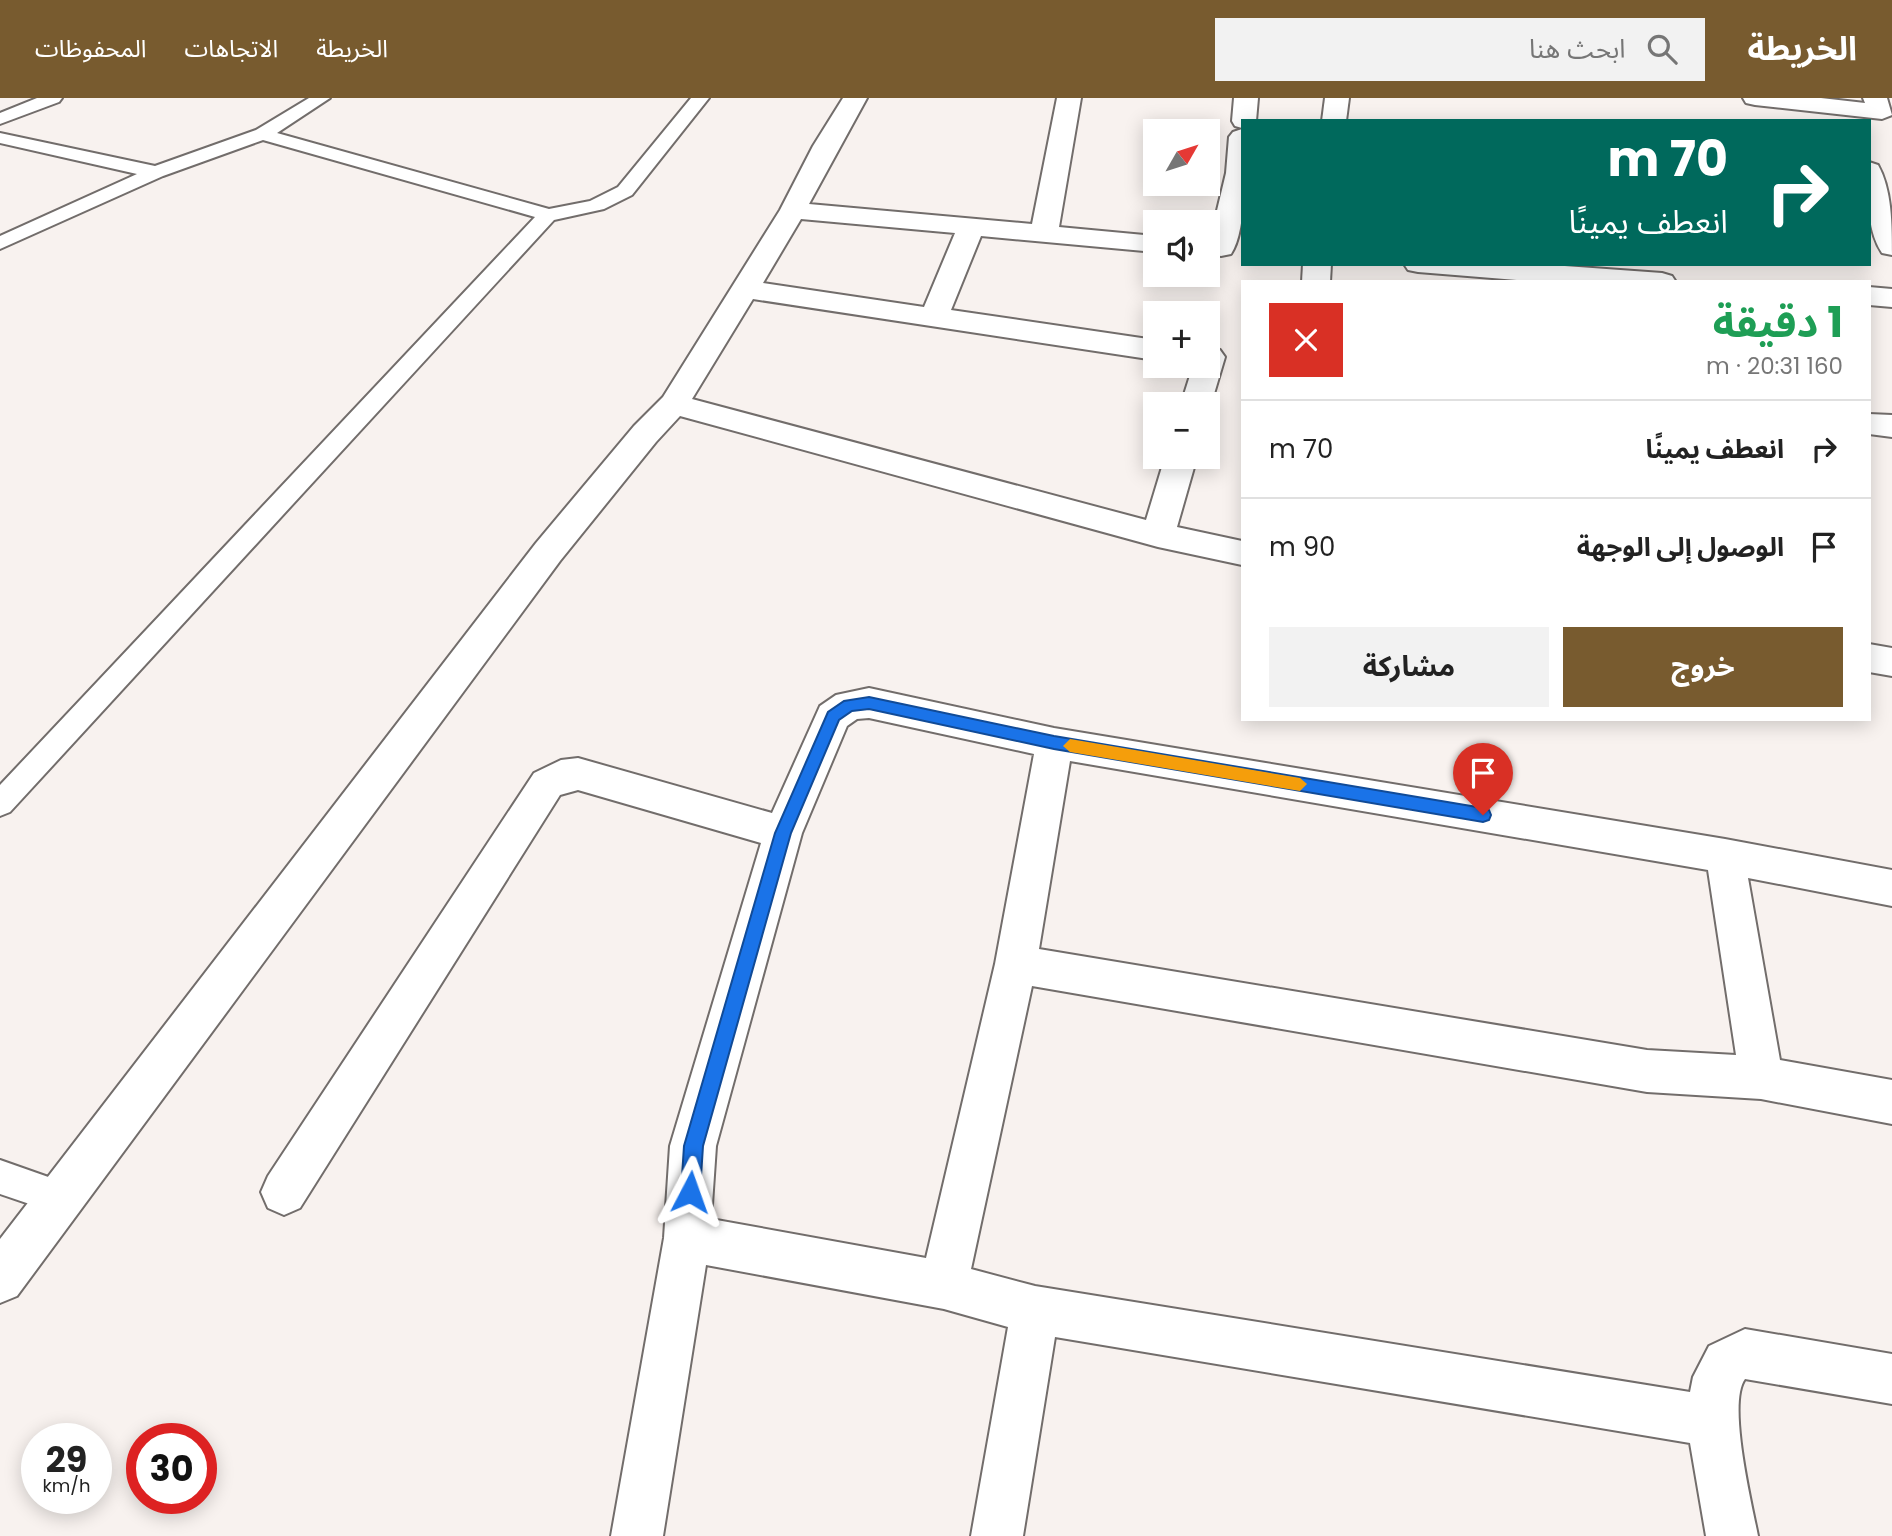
<!DOCTYPE html>
<html lang="ar">
<meta charset="utf-8">
<style>
:root{--surface:#fff;--page:#f2f2f2;--text:#222;--muted:#767676;--line:#e0e0e0;--accent:#785b2f}
body{margin:0;font-family:Poppins,"Noto Sans Arabic",sans-serif;background:var(--page);color:var(--text);direction:rtl;height:100vh;display:flex;flex-direction:column;font-size:26px;white-space:nowrap}
*{box-sizing:border-box;margin:0}
p{font-size:23px;color:var(--muted)}
.icon{flex:none;width:38px;height:38px;fill:none;stroke:currentColor;stroke-width:2;stroke-linecap:round;stroke-linejoin:round}
.map{position:relative;flex:1;overflow:hidden;direction:ltr}
.drawer{position:absolute;left:1241px;top:182px;width:630px;height:441px;display:flex;flex-direction:column;background:var(--surface);border-radius:0px;box-shadow:0 4px 18px #0003;direction:rtl}
.drawer>*{flex:none}
.guide{position:absolute;left:1241px;top:21px;width:630px;height:147px;border-radius:0px;box-shadow:0 4px 18px #0003;direction:rtl;background:#00695c;color:#fff;overflow:hidden}
.needle{width:46px;rotate:51deg}
.controls{position:absolute;left:1143px;top:21px;display:grid;gap:14px}
.controls a{display:grid;place-items:center;width:77px;height:77px;border-radius:0px;background:var(--surface);box-shadow:0 4px 18px #0003;font-size:35px}
.speed{position:absolute;left:21px;top:1325px;display:flex;gap:14px;font-size:35px;font-weight:700;text-align:center}
.speed>*{display:grid;place-content:center;width:91px;height:91px;border-radius:50%;background:var(--surface);box-shadow:0 4px 18px #0003;line-height:1}
.speed small{font-size:18px;font-weight:400}
.speed .limit{border:10px solid #d22;background:#fff;color:#111}
.pin{position:absolute;display:grid;place-items:center;width:60px;height:60px;color:#fff;margin:-72px -30px;border-radius:50% 50% 50% 0;rotate:-45deg;box-shadow:0 0 7px #0007}
.pin .icon{rotate:45deg}
.me{position:absolute;width:77px;margin:-38px;rotate:4deg;stroke-linejoin:round;filter:drop-shadow(0 0 5px #0008)}
.turn{display:flex;align-items:center;gap:24px;height:147px;padding:0 28px;font-size:32px}
.turn .icon{width:91px;height:91px;stroke-width:2.5}
.turn b{display:block;font-size:49px;line-height:60px}
.round{display:grid;place-items:center;flex:none;width:74px;height:74px;border-radius:0px;background:var(--page)}
.headline{display:flex;align-items:center;justify-content:space-between;height:119px;padding:0 28px}
h1{font-size:42px;font-weight:700;line-height:52px;color:#1e9e55}
.cta{display:flex;gap:14px;margin-top:auto;padding:14px 28px}
.cta a{flex:1;height:80px;border-radius:0px;background:var(--accent);color:#fff;font-size:28px;font-weight:700;line-height:80px;text-align:center}
.cta a+a{background:var(--page);color:var(--text)}
ul{padding:0;list-style:none}
li{display:flex;align-items:center;gap:21px;height:98px;padding:0 28px;border-top:2px solid var(--line)}
li div{flex:1}
li b{display:block;font-size:26px}
li em{font-style:normal}
header{display:flex;align-items:center;gap:42px;box-sizing:border-box;height:98px;padding:0 35px;background:var(--accent);color:#fff}
header strong{font-size:33px}
nav{display:flex;gap:38px;margin-inline-start:auto;font-size:24px}
.search{width:490px;height:63px;background:var(--page);display:flex;align-items:center;gap:18px;box-sizing:border-box;padding:0 24px;border-radius:0px;color:var(--muted);font-size:26px}
.map>svg:first-child{display:block}
.lines{fill:none;stroke-linecap:round;stroke-linejoin:round}
.lane-casing{stroke:#726d6b;stroke-width:4}
.street-casing{stroke:#726d6b;stroke-width:4}
.lane{fill:#fff;fill-rule:evenodd}
.street{fill:#fff;fill-rule:evenodd}
.route{fill:#1a73e8;stroke:#114b97;stroke-width:2}
.slow{fill:#f59e0b}
</style>
<header>
<strong>الخريطة</strong>
<div class="search"><svg class="icon" aria-label="search" viewBox="0 0 24 24"><circle cx="10" cy="10" r="6"/><path d="M15 15l6 6"/></svg>ابحث هنا</div>
<nav><a>الخريطة</a><a>الاتجاهات</a><a>المحفوظات</a></nav>
</header>
<div class="map">
<svg width="1892" height="1438" viewBox="0 0 1892 1438">
<rect width="100%" height="100%" fill="#f8f2ef"/>
<g class="lines">
<defs>
<g id="lane">
<path d="M37,0H62L59,4L0,26V15Z"/>
<path d="M309,0H330L277,35L549,111L590,103L618,89L691,0H709L632,97L604,111L554,122L10,714L0,718V687L535,119L263,42L163,78L0,151V138L137,76L0,45V35L155,68L256,32Z"/>
<path d="M0,1062L71,1087L76,1099L71,1111L59,1116L0,1096Z"/>
</g>
<g id="street">
<path d="M843,0H867L809,106L1032,126L1057,0H1081L1059,129L1155,138V154L981,138L951,212L1155,242V262L753,201L692,301L1146,422L1165,359H1197L1177,429L1242,443V467L1158,449L680,318L656,344L560,463L17,1198L0,1205V1141L536,445L634,328L663,299L780,112L813,48ZM801,121L955,135L924,209L763,185Z"/>
<path d="M1234,0H1258L1256,23H1242V30L1235,28L1232,23Z"/>
<path d="M1325,0H1349L1346,23H1322Z"/>
<path d="M1743,0H1821L1865,5L1863,0H1887L1892,17L1882,21L1755,7L1746,5Z"/>
<path d="M1242,31C1245,62 1248,130 1231,156L1221,158L1211,156L1208,150L1226,75L1229,39L1233,34Z"/>
<path d="M1869,64L1878,67C1892,92 1892,127 1892,157L1882,155C1865,129 1869,94 1869,64Z"/>
<path d="M1303,166H1331L1330,184H1302Z"/>
<path d="M1404,166H1537L1662,175L1672,178L1676,184H1543L1418,174L1408,172Z"/>
<path d="M1869,189L1892,191V209L1869,207Z"/>
<path d="M1210,249L1220,252L1225,259L1211,306L1208,312V306H1181L1193,268H1208V250Z"/>
<path d="M1869,316L1892,317V339L1869,336Z"/>
<path d="M1869,546L1892,550V578L1869,574Z"/>
<path d="M869,590L1054,630L1725,741L1892,772V808L1748,780L1780,962L1892,982V1026L1761,1001L1647,994L1032,888L971,1171L1035,1188L1690,1294L1693,1279L1709,1248L1745,1231L1892,1256V1306L1745,1281C1727,1305 1752,1407 1758,1438H1706L1690,1345L1055,1239L1023,1438H971L1008,1229L944,1211L706,1167L663,1438H611L664,1140L670,1048L761,745L578,692L560,697L300,1110L284,1117L268,1110L261,1094L268,1078L534,675L561,662L578,660L772,715L820,608L836,597ZM869,620L1034,656L995,866L926,1160L711,1121L716,1048L802,735L847,628L857,621ZM1070,663L1708,772L1736,957L1647,952L1039,851Z"/>
</g>
</defs>
<use href="#lane" class="lane-casing"/>
<use href="#street" class="street-casing"/>
<use href="#lane" class="lane"/>
<use href="#street" class="street"/>
</g>
<path class="route" d="M869,599L1054,638L1483,710L1489,712L1491,717L1489,722L1483,724L1054,651L869,611L852,613L839,622L791,735L703,1048L700,1094L697,1100L690,1103L684,1100L681,1094L684,1048L775,735L828,614L844,603Z"/>
<path class="slow" d="M1070,641L1300,680L1307,686L1300,693L1070,654L1063,648Z"/>
</svg>
<div class="controls">
<a><svg class="needle" viewBox="-14 -14 28 28"><path d="M0-13l5 13h-10z" fill="#e53935"/><path d="M0 13l5-13h-10z" fill="#767676"/></svg></a>
<a><svg class="icon" aria-label="sound" viewBox="0 0 24 24"><path d="M4 9h4l5-4v14l-5-4H4zM17 9q2 3 0 6"/></svg></a>
<a>+</a>
<a>−</a>
</div>
<div class="speed"><div>29<small>km/h</small></div><div class="limit">30</div></div>
<div class="pin" style="left:1483px;top:717px;background:#d93025"><svg class="icon" aria-label="arrive" viewBox="0 0 24 24"><path d="M6 21V4h12l-3 4 3 4H6"/></svg></div>
<svg class="me" style="left:690px;top:1094px" viewBox="-20 -20 40 40"><path d="M0-17L14 15 0 8-14 15z" fill="#1a73e8" stroke="#fff" stroke-width="4"/></svg>
<div class="guide">
<div class="turn"><svg class="icon" aria-label="right" viewBox="0 0 24 24"><path d="M7 20v-9h11M14 6l5 5-5 5"/></svg><div><b>70 m</b>انعطف يمينًا</div></div>
</div>
<section class="drawer">
<div class="headline"><div><h1>1 دقيقة</h1><p>160 m · 20:31</p></div><a class="round" style="background:#d93025;color:#fff"><svg class="icon" aria-label="close" viewBox="0 0 24 24"><path d="M6 6l12 12M18 6L6 18"/></svg></a></div>
<ul>
<li><svg class="icon" aria-label="right" viewBox="0 0 24 24"><path d="M7 20v-9h11M14 6l5 5-5 5"/></svg><div><b>انعطف يمينًا</b></div><em>70 m</em></li>
<li><svg class="icon" aria-label="arrive" viewBox="0 0 24 24"><path d="M6 21V4h12l-3 4 3 4H6"/></svg><div><b>الوصول إلى الوجهة</b></div><em>90 m</em></li>
</ul>
<div class="cta"><a>خروج</a><a>مشاركة</a></div>
</section>
</div>
